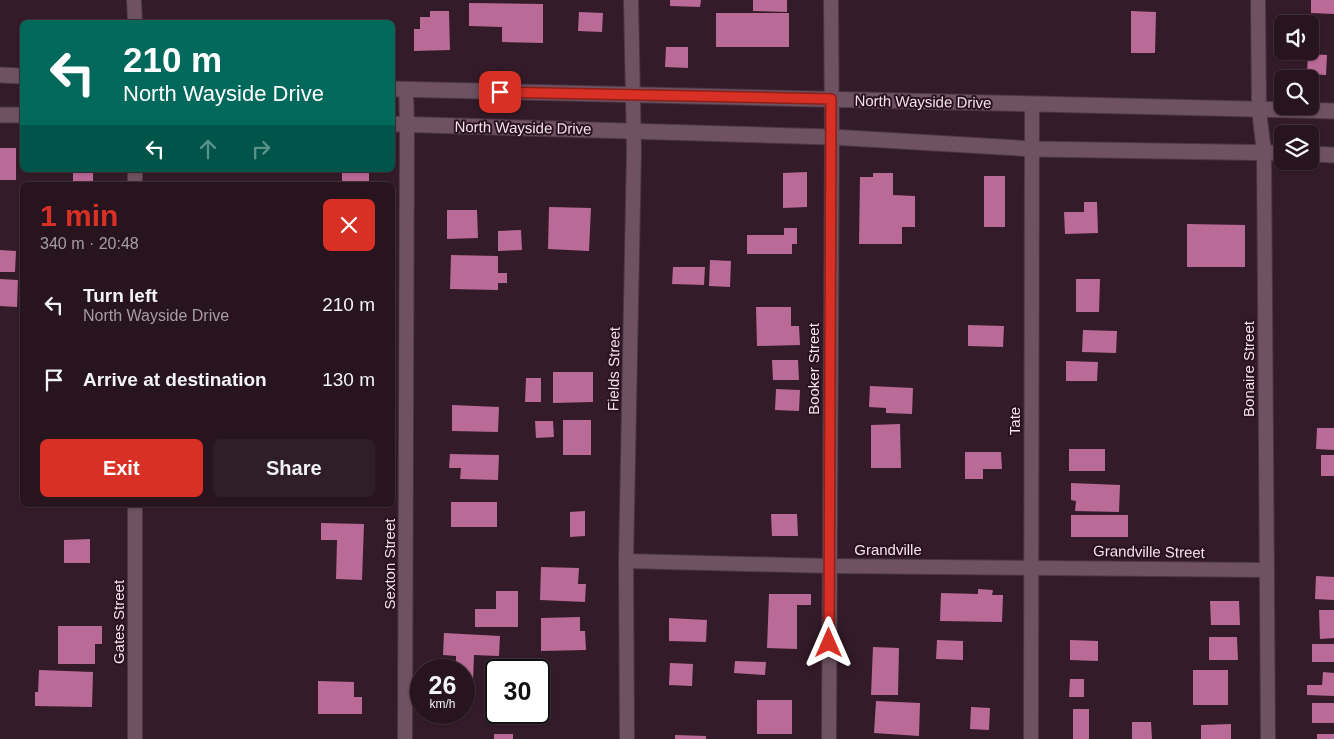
<!DOCTYPE html>
<meta charset="utf-8">
<style>
:root{--surface:#27141f;--page:#2f1d28;--text:#f1f3f6;--muted:#a49ea4;--line:#43333d;--accent:#d93025}
body{margin:0;font-family:Arial,sans-serif;background:var(--page);color:var(--text);height:100vh;display:flex;flex-direction:column;font-size:19px;white-space:nowrap}
*{box-sizing:border-box;margin:0}
p{font-size:16px;color:var(--muted)}
.icon{flex:none;width:28px;height:28px;fill:none;stroke:currentColor;stroke-width:2;stroke-linecap:round;stroke-linejoin:round}
.map{position:relative;flex:1;overflow:hidden}
.panel{position:absolute;left:20px;top:182px;width:375px;height:325px;display:flex;flex-direction:column;background:var(--surface);border-radius:8px;box-shadow:0 1px 4px #0004,0 0 0 1px var(--line)}
.panel>*{flex:none}
.banner{position:absolute;left:20px;top:20px;width:375px;height:152px;border-radius:8px;box-shadow:0 1px 4px #0004,0 0 0 1px var(--line);background:#00695c;color:#fff;overflow:hidden}
.controls{position:absolute;left:1274px;top:15px;display:grid;gap:10px}
.controls a{display:grid;place-items:center;width:45px;height:45px;border-radius:8px;background:var(--surface);box-shadow:0 1px 4px #0004,0 0 0 1px var(--line);font-size:25px}
.speed{position:absolute;left:410px;top:659px;display:flex;gap:10px;font-size:25px;font-weight:700;text-align:center}
.speed>*{display:grid;place-content:center;width:65px;height:65px;border-radius:50%;background:var(--surface);box-shadow:0 1px 4px #0004,0 0 0 1px var(--line);line-height:1}
.speed small{font-size:12px;font-weight:400}
.speed .limit{border:2px solid #111;border-radius:8px;background:#fff;color:#111}
.pin{position:absolute;display:grid;place-items:center;width:42px;height:42px;color:#fff;margin:-21px;border-radius:10px;box-shadow:0 2px 8px #0006}
.me{position:absolute;width:55px;margin:-28px;rotate:0deg;stroke-linejoin:round;filter:drop-shadow(0 0 4px #0008)}
.turn{display:flex;align-items:center;gap:18px;height:105px;padding:0 20px;font-size:22px}
.turn .icon{width:65px;height:65px;stroke-width:2.5}
.turn b{display:block;font-size:35px;line-height:42px}
.lanes{display:flex;align-items:center;height:48px;padding:0 20px;background:#0003;justify-content:center;gap:25px;direction:ltr}
.lanes .off{opacity:.35}
.round{display:grid;place-items:center;flex:none;width:52px;height:52px;border-radius:8px;background:var(--page)}
.overview{display:flex;align-items:center;justify-content:space-between;height:85px;padding:0 20px}
h1{font-size:30px;font-weight:700;line-height:38px;color:var(--accent)}
.primary-button{display:flex;gap:10px;margin-top:auto;padding:10px 20px}
.primary-button a{flex:1;height:58px;border-radius:8px;background:var(--accent);color:#fff;font-size:20px;font-weight:700;line-height:58px;text-align:center}
.primary-button a+a{background:var(--page);color:var(--text)}
ul{padding:0;list-style:none}
li{display:flex;align-items:center;gap:15px;height:75px;padding:0 20px}
li div{flex:1}
li b{display:block;font-size:19px}
li em{font-style:normal}
.map>svg:first-child{display:block}
.building{fill:#ba6a97}
.lines{fill:none;stroke-linecap:round;stroke-linejoin:round}
.street-casing{stroke:#4b3642;stroke-width:16}
.secondary-casing{stroke:#4b3642;stroke-width:17}
.street{stroke:#6f5261;stroke-width:14}
.secondary{stroke:#6f5261;stroke-width:15}
.route-casing{stroke:#8d1f18;stroke-width:12}
.route{stroke:#d93025;stroke-width:9}
.labels{text-anchor:middle;stroke-width:4;stroke-linejoin:round;paint-order:stroke}
.street-label{font-size:15px;fill:#f4e3eb;stroke:#2a1220}
</style>
<div class="map">
<svg width="1334" height="739" viewBox="0 0 1334 739">
<rect width="100%" height="100%" fill="#341b29"/>
<g class="building">
<path d="M670,0H701L700,7L670,6Z"/>
<path d="M753,0H787V12L753,11Z"/>
<path d="M1311,0H1334V14L1311,13Z"/>
<path d="M469,3L543,4V43L502,42V27L469,26Z"/>
<path d="M430,11H449L450,50L414,51V29H420V17H430Z"/>
<path d="M1131,11L1156,12L1155,53H1131Z"/>
<path d="M579,12L603,13L602,32L578,31Z"/>
<rect x="716" y="13" width="73" height="34"/>
<path d="M666,47H688V68L665,67Z"/>
<path d="M1308,54L1327,55L1326,75L1307,74Z"/>
<rect x="0" y="148" width="16" height="32"/>
<rect x="73" y="170" width="20" height="14"/>
<rect x="342" y="170" width="27" height="15"/>
<path d="M807,172V207L783,208V173Z"/>
<path d="M873,173H893V195L915,196V227H902V244H859L860,177H873Z"/>
<rect x="984" y="176" width="21" height="51"/>
<path d="M1084,202H1097L1098,233L1065,234L1064,212H1084Z"/>
<path d="M549,207L591,208L589,251L548,249Z"/>
<path d="M447,210H477L478,238L447,239Z"/>
<path d="M1187,224L1245,225V267H1187Z"/>
<path d="M784,228H797V244H792V254H747V235H784Z"/>
<path d="M521,230L522,250L498,251V231Z"/>
<path d="M0,250L16,251L15,272H0Z"/>
<path d="M451,255L498,256V273H507V283H498V290L450,289Z"/>
<path d="M710,260L731,261L730,287L709,286Z"/>
<path d="M673,267H705L704,285L672,284Z"/>
<path d="M0,279L18,280L17,307L0,306Z"/>
<path d="M1076,279H1100L1099,312H1076Z"/>
<path d="M756,307H791V326H799L800,345L757,346Z"/>
<path d="M968,325L1004,326L1003,347L968,346Z"/>
<path d="M1083,330L1117,331L1116,353L1082,352Z"/>
<path d="M772,360H798L799,380H773Z"/>
<path d="M1066,361L1098,362L1097,381H1066Z"/>
<path d="M553,372H593V402L553,403Z"/>
<path d="M526,378H541V402H525Z"/>
<path d="M870,386L913,388L912,414L886,413V408L869,407Z"/>
<path d="M776,389L800,390L799,411L775,410Z"/>
<path d="M452,405L499,407L498,432L452,431Z"/>
<rect x="563" y="420" width="28" height="35"/>
<path d="M535,421H553L554,437L536,438Z"/>
<path d="M900,424L901,468H871V425Z"/>
<path d="M1317,428H1334V450L1316,449Z"/>
<rect x="1069" y="449" width="36" height="22"/>
<path d="M965,452H1001L1002,469H983V479H965Z"/>
<path d="M450,454L499,455L498,480L460,479L461,468H449Z"/>
<rect x="1321" y="455" width="13" height="21"/>
<path d="M1071,483L1120,485L1119,512L1075,511L1076,501L1071,500Z"/>
<rect x="451" y="502" width="46" height="25"/>
<path d="M585,511V536L570,537V512Z"/>
<path d="M771,514H797L798,536H772Z"/>
<rect x="1071" y="515" width="57" height="22"/>
<path d="M321,523L364,524L362,580L336,579L337,540H321Z"/>
<path d="M90,539V563H64V540Z"/>
<path d="M541,567L579,568L578,584H586L585,602L540,600Z"/>
<path d="M1316,576L1334,577V600L1315,599Z"/>
<path d="M978,589L993,590L992,595H1003L1002,622L940,621L941,593L978,594Z"/>
<path d="M496,591H518V627H475V609H496Z"/>
<path d="M769,594H811V605H797V649L767,648Z"/>
<path d="M1210,601H1239L1240,625H1211Z"/>
<path d="M1319,610H1334V638L1320,639Z"/>
<path d="M580,617V631H585L586,650L541,651V618Z"/>
<path d="M669,618L707,620L706,642L669,641Z"/>
<path d="M58,626H102V644H95V664H58Z"/>
<path d="M444,633L500,636L499,656L474,655L473,682L464,681V670H456V656L443,655Z"/>
<path d="M1209,637H1237L1238,660H1209Z"/>
<path d="M937,640L963,641V660L936,659Z"/>
<path d="M1070,640L1098,641V661L1070,660Z"/>
<rect x="1312" y="644" width="22" height="18"/>
<path d="M873,647L899,648L898,695H871Z"/>
<path d="M735,661L766,662L765,675L734,673Z"/>
<path d="M670,663L693,664L692,686L669,685Z"/>
<path d="M39,670L93,672L92,707L35,706V692H38Z"/>
<rect x="1193" y="670" width="35" height="35"/>
<path d="M1323,672L1334,673V696L1307,695V685H1322Z"/>
<path d="M494,679H496V701L493,700Z"/>
<path d="M1070,679H1084V697H1069Z"/>
<path d="M318,681L354,682V697H362V714H318Z"/>
<rect x="757" y="700" width="35" height="34"/>
<path d="M876,701L920,703L919,736L874,733Z"/>
<rect x="1312" y="703" width="22" height="20"/>
<path d="M971,707L990,708L989,730L970,729Z"/>
<rect x="1073" y="709" width="16" height="30"/>
<path d="M1132,722H1151L1152,739H1132Z"/>
<path d="M1231,724V739H1201V725Z"/>
<rect x="494" y="734" width="19" height="5"/>
<rect x="1317" y="734" width="17" height="5"/>
<path d="M675,735L706,736V739H675Z"/>
</g>
<g class="lines">
<defs>
<g id="street">
<path d="M134,0L135,22"/>
<path d="M1258,0L1259,110L1264,152L1268,739"/>
<path d="M135,170V185"/>
<path d="M135,505V739"/>
<path d="M626,561L830,566L1267,570"/>
<path d="M405,739L407,125L406,89"/>
<path d="M627,739L626,561L634,150L631,0"/>
<path d="M829,739L832,137L831,0"/>
<path d="M1031,739L1032,104"/>
</g>
<g id="secondary">
<path d="M0,75L22,76"/>
<path d="M392,89L1334,111"/>
<path d="M0,115H22"/>
<path d="M392,124L832,137L1033,149L1282,153"/>
<path d="M1310,154L1334,155"/>
</g>
</defs>
<use href="#street" class="street-casing"/>
<use href="#secondary" class="secondary-casing"/>
<use href="#street" class="street"/>
<use href="#secondary" class="secondary"/>
</g>
<g class="lines">
<defs>
<path id="route" d="M500,92L831,99L829,643"/>
</defs>
<use href="#route" class="route-casing"/>
<use href="#route" class="route"/>
</g>
<g class="labels">
<g class="street-label">
<text transform="translate(923 102) rotate(1)" y="5">North Wayside Drive</text>
<text transform="translate(523 128) rotate(1)" y="5">North Wayside Drive</text>
<text transform="translate(614 369) rotate(-89)" y="5">Fields Street</text>
<text transform="translate(814 369) rotate(-90)" y="5">Booker Street</text>
<text transform="translate(1249 369) rotate(-90)" y="5">Bonaire Street</text>
<text transform="translate(1015 421) rotate(-90)" y="5">Tate</text>
<text x="888" y="555">Grandville</text>
<text transform="translate(1149 552) rotate(1)" y="5">Grandville Street</text>
<text transform="translate(390 564) rotate(-90)" y="5">Sexton Street</text>
<text transform="translate(119 622) rotate(-90)" y="5">Gates Street</text>
</g>
</g>
</svg>
<div class="controls">
<a><svg class="icon" aria-label="sound" viewBox="0 0 24 24"><path d="M4 9h4l5-4v14l-5-4H4zM17 9q2 3 0 6"/></svg></a>
<a><svg class="icon" aria-label="search" viewBox="0 0 24 24"><circle cx="10" cy="10" r="6"/><path d="M15 15l6 6"/></svg></a>
<a><svg class="icon" aria-label="layers" viewBox="0 0 24 24"><path d="M12 4l9 5-9 5-9-5zM3 14l9 5 9-5"/></svg></a>
</div>
<div class="speed"><div>26<small>km/h</small></div><div class="limit">30</div></div>
<div class="pin" style="left:500px;top:92px;background:#d93025"><svg class="icon" aria-label="arrive" viewBox="0 0 24 24"><path d="M6 21V4h12l-3 4 3 4H6"/></svg></div>
<svg class="me" style="left:829px;top:643px" viewBox="-20 -20 40 40"><path d="M0-17L14 15 0 8-14 15z" fill="#d93025" stroke="#fff" stroke-width="4"/></svg>
<div class="banner">
<div class="turn"><svg class="icon" aria-label="left" viewBox="0 0 24 24"><path d="M17 20v-9H6M10 6l-5 5 5 5"/></svg><div><b>210 m</b>North Wayside Drive</div></div>
<div class="lanes"><svg class="icon" aria-label="left" viewBox="0 0 24 24"><path d="M17 20v-9H6M10 6l-5 5 5 5"/></svg><svg class="icon off" aria-label="ahead" viewBox="0 0 24 24"><path d="M12 20V5M6 11l6-6 6 6"/></svg><svg class="icon off" aria-label="right" viewBox="0 0 24 24"><path d="M7 20v-9h11M14 6l5 5-5 5"/></svg></div>
</div>
<section class="panel">
<div class="overview"><div><h1>1 min</h1><p>340 m · 20:48</p></div><a class="round" style="background:#d93025;color:#fff"><svg class="icon" aria-label="close" viewBox="0 0 24 24"><path d="M6 6l12 12M18 6L6 18"/></svg></a></div>
<ul>
<li><svg class="icon" aria-label="left" viewBox="0 0 24 24"><path d="M17 20v-9H6M10 6l-5 5 5 5"/></svg><div><b>Turn left</b><p>North Wayside Drive</p></div><em>210 m</em></li>
<li><svg class="icon" aria-label="arrive" viewBox="0 0 24 24"><path d="M6 21V4h12l-3 4 3 4H6"/></svg><div><b>Arrive at destination</b></div><em>130 m</em></li>
</ul>
<div class="primary-button"><a>Exit</a><a>Share</a></div>
</section>
</div>
